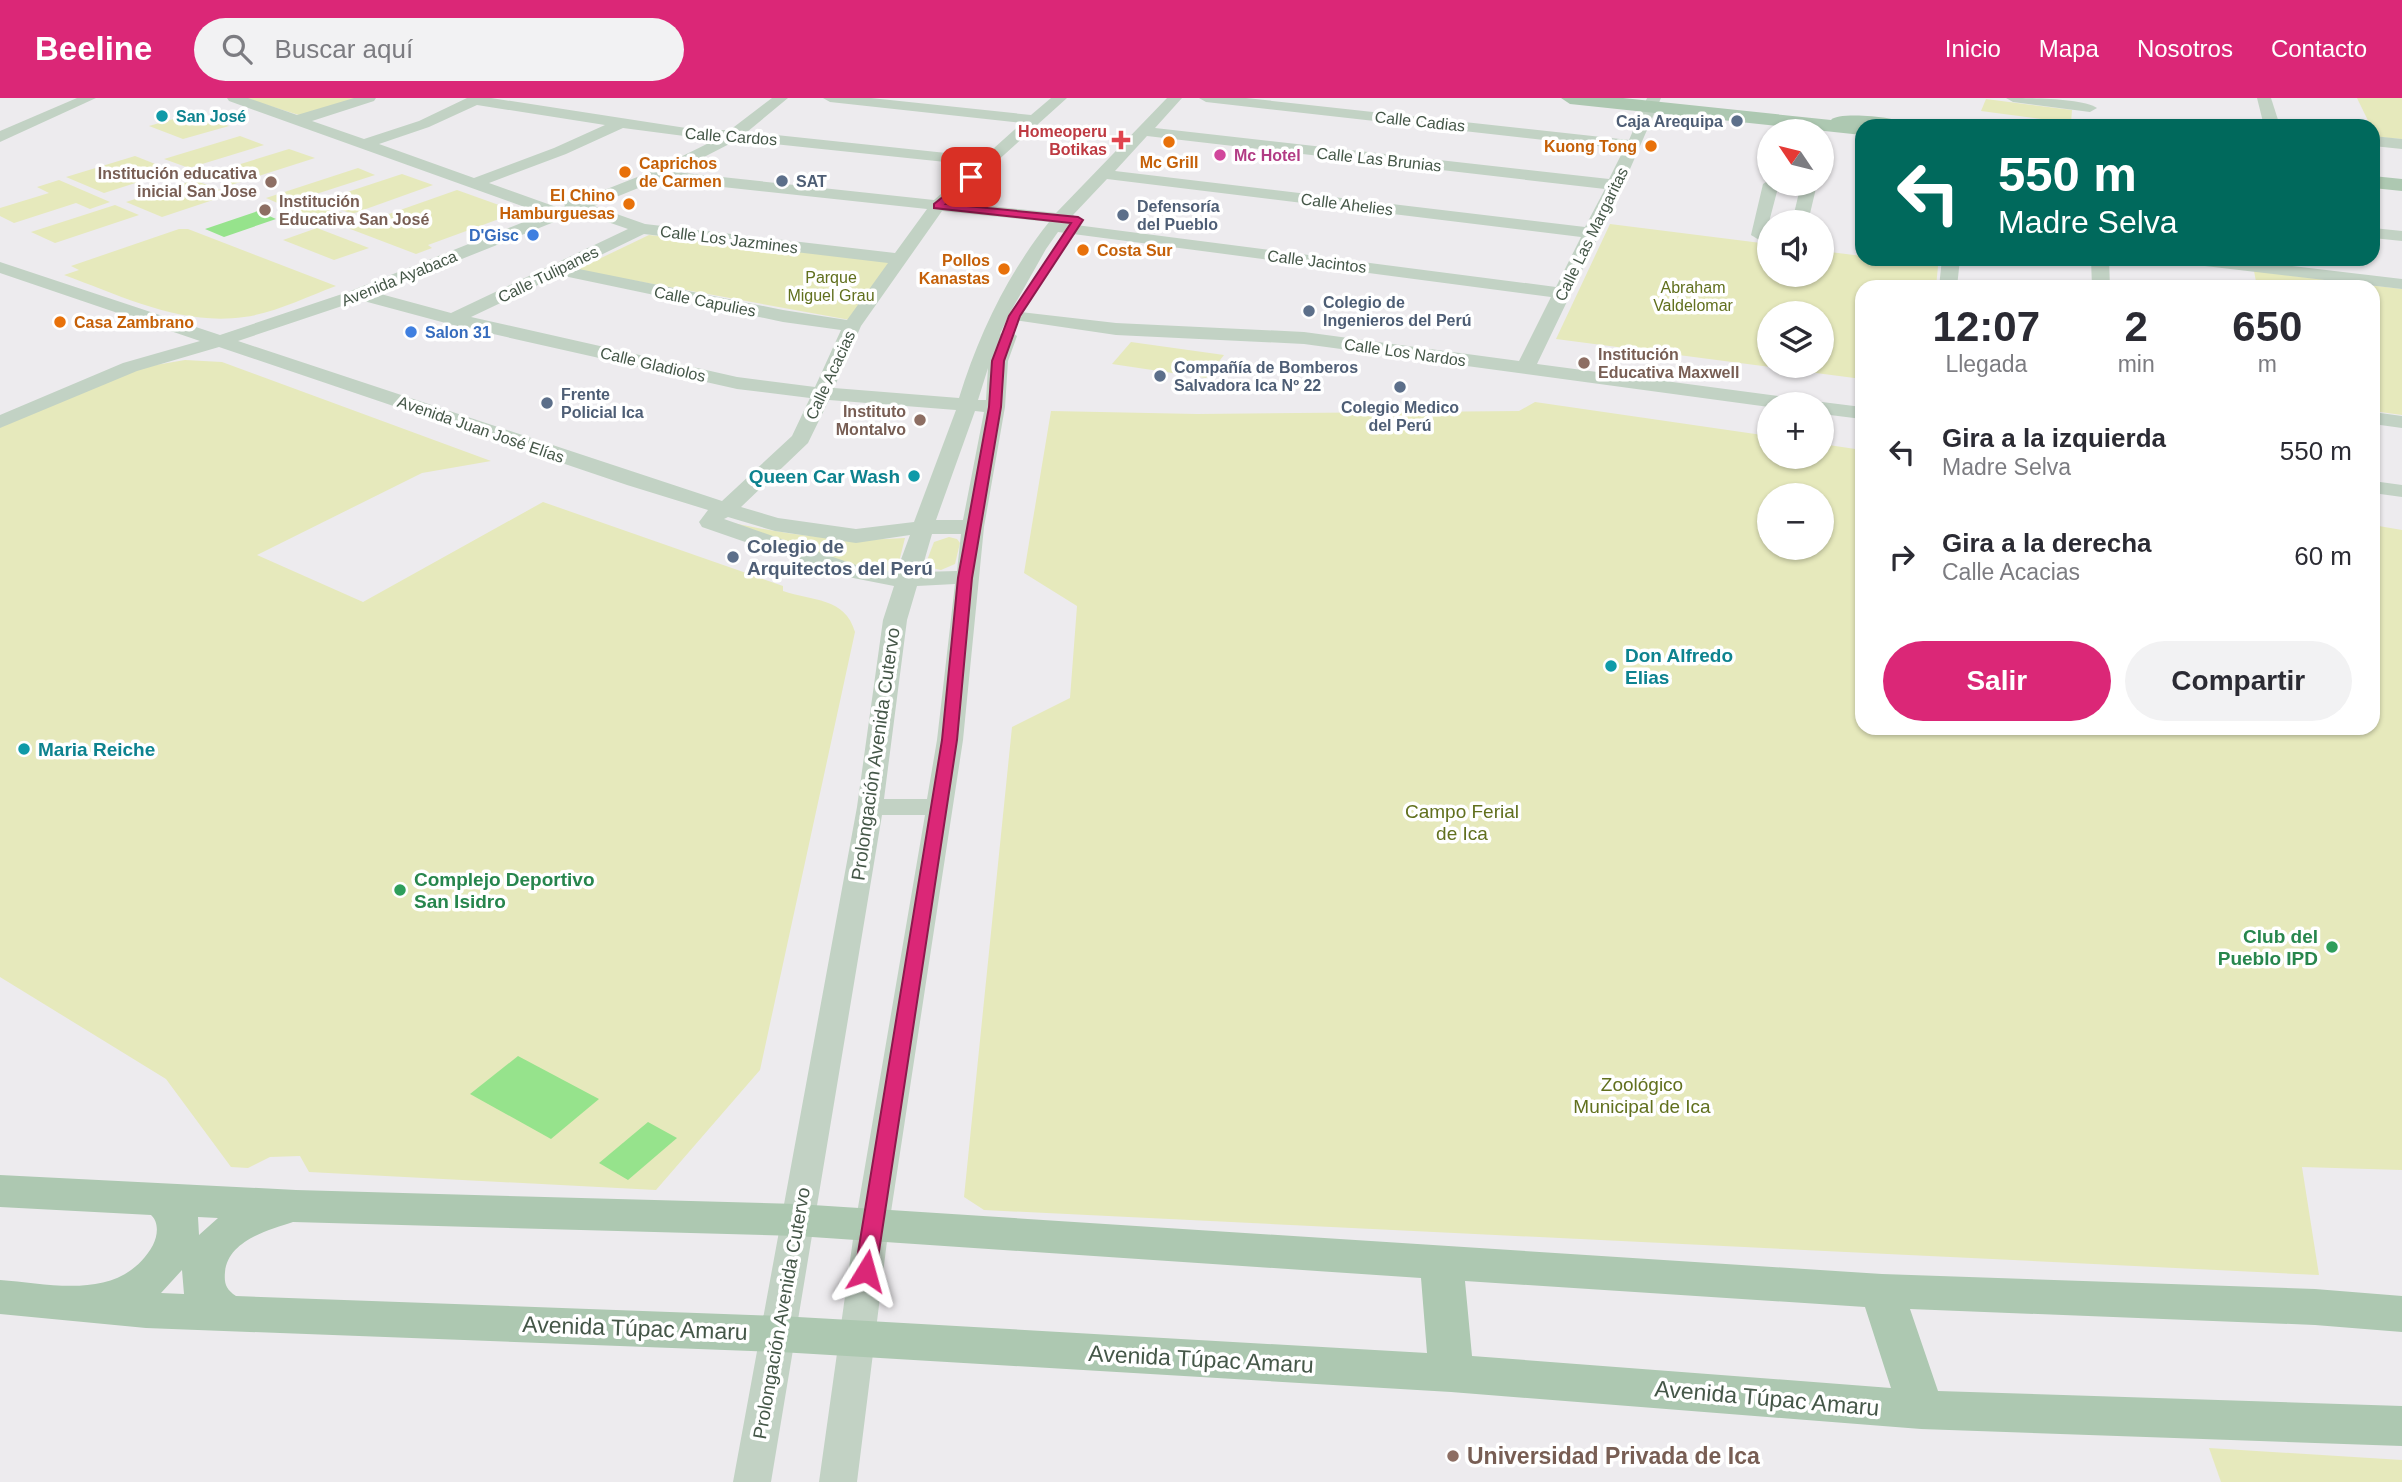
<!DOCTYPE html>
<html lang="es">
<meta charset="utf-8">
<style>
:root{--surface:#fff;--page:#f2f2f3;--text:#2b2b33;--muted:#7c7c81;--accent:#db2777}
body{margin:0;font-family:Helvetica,sans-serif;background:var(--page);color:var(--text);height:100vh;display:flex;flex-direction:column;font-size:26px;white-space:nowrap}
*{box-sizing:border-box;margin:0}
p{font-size:23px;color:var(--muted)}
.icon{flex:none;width:38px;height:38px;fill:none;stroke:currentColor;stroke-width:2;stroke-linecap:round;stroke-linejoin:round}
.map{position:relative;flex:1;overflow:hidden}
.panel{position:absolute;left:1855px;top:182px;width:525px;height:455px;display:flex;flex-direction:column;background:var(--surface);border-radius:21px;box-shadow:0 2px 5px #0004}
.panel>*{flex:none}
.top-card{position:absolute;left:1855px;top:21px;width:525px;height:147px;border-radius:21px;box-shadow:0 2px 5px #0004;background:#00695c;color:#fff;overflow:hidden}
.needle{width:46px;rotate:305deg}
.fabs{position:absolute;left:1757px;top:21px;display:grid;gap:14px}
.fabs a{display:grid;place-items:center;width:77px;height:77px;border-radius:50%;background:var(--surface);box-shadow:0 2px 5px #0004;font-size:35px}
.pin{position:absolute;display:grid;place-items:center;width:60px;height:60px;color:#fff;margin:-30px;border-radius:14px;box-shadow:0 4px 10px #0006}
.me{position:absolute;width:77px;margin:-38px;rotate:8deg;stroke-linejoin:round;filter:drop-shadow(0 0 5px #0008)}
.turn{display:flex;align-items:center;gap:24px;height:147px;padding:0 28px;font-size:32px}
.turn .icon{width:91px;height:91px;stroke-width:2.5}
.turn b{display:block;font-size:49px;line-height:60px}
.eta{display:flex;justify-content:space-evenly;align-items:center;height:119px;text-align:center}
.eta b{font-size:42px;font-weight:700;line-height:49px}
.cta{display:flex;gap:14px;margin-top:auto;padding:14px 28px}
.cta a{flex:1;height:80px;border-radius:42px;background:var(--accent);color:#fff;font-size:28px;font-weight:700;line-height:80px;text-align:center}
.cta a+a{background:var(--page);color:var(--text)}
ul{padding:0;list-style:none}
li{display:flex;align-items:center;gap:21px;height:105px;padding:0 28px}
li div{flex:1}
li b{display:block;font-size:26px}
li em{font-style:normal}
header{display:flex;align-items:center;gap:42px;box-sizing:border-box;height:98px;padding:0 35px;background:var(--accent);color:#fff}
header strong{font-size:33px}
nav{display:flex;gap:38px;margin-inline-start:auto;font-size:24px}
.search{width:490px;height:63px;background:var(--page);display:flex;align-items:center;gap:18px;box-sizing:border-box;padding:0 24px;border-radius:38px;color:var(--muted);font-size:26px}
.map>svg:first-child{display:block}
.green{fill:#e6e9bc;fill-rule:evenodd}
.water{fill:#96e38c}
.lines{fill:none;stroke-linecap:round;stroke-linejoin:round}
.minor{fill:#c2d2c4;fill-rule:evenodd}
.major{fill:#adc8b1;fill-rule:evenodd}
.route{fill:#db2777;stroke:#8e194d;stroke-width:2}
.culture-dot{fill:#0f9aa8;stroke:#fff;stroke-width:2.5}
.service-dot{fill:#5c6f8a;stroke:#fff;stroke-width:2.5}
.health-dot{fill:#e0444e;stroke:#fff;stroke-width:2.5}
.food-dot{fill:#e8710a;stroke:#fff;stroke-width:2.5}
.hotel-dot{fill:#d1479c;stroke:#fff;stroke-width:2.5}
.education-dot{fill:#8d6e63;stroke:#fff;stroke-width:2.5}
.shop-dot{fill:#3f7fe0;stroke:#fff;stroke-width:2.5}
.leisure-dot{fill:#2e9e5b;stroke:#fff;stroke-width:2.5}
.labels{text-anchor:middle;stroke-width:7;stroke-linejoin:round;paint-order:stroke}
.far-culture-label{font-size:16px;font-weight:bold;fill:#0d838f;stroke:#fff;text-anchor:start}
.far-street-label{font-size:16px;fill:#455748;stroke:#fff}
.far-service-label{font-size:16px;font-weight:bold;fill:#4e5e75;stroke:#fff;text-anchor:start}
.far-health-label{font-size:16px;font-weight:bold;fill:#be3a42;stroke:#fff;text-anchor:end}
.far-food-label{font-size:16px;font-weight:bold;fill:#c56008;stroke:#fff;text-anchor:end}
.far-hotel-label{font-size:16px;font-weight:bold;fill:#b23c85;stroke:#fff;text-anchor:start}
.far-education-label{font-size:16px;font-weight:bold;fill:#785e54;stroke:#fff;text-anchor:end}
.far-shop-label{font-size:16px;font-weight:bold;fill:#366cbe;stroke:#fff;text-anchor:end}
.far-park-label{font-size:16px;fill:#61701e;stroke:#fff}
.culture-label{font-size:19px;font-weight:bold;fill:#0d838f;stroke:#fff;text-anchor:start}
.service-label{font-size:19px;font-weight:bold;fill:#4e5e75;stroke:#fff;text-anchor:start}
.street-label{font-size:19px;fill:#455748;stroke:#fff}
.park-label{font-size:19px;fill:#61701e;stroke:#fff}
.leisure-label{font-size:19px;font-weight:bold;fill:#27864d;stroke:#fff;text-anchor:start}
.near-street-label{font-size:23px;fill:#455748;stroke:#fff}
.near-education-label{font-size:23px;font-weight:bold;fill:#785e54;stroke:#fff;text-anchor:start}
</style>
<header>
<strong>Beeline</strong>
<div class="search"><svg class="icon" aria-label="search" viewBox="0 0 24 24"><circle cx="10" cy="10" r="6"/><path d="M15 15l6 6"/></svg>Buscar aquí</div>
<nav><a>Inicio</a><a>Mapa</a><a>Nosotros</a><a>Contacto</a></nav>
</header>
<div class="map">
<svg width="2402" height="1384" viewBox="0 0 2402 1384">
<rect width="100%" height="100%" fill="#edebee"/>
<g class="green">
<path d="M244,0H359L302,18Z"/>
<path d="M2357,0H2402V41L2376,39Z"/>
<path d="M1986,1L2072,12L2071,25L1981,13Z"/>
<path d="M194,15L229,28L183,41L149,28Z"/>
<path d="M240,38L264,47L189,70L164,61Z"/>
<path d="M289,51L315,60L231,87L205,77Z"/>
<path d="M135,58L173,73L104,95L66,79Z"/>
<path d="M358,70L375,77L282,107L266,100Z"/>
<path d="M402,76L433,87L352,116L320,103Z"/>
<path d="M59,82L110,104L90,111L76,105L14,125L0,118V110L49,95L37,89Z"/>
<path d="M194,82L231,96L162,119L126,104Z"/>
<path d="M457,92L518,114L428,147L432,150L416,156L324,121L318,123L292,113L316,105L366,124Z"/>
<path d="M115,107L139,117L55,145L31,134Z"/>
<path d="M1610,126L1769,146V177H1822V153L1862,158V161L1938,168L1936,189H1862V281L1556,241ZM1769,215H1822V268H1769Z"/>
<path d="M317,130L369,150L334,162L283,142Z"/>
<path d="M179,131H188L336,188C306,199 275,215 244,219C181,228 122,198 64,177L79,172L71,168Z"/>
<path d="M649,137L891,163L850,222L576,172Z"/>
<path d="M2254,173L2402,191V317L2373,313V189H2257Z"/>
<path d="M1131,244L1224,257L1206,280L1112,266Z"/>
<path d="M185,262L222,264L491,363L422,375L257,457L363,504L543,404L783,488V493C812,503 845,499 855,534L760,972L656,1092L309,1074L300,1058L270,1059L248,1070L231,1069L166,981L0,879V329L138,270Z"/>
<path d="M1535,304L1769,338V359H1822V346L1862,352V630H2373V427L2402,432V1072L2302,1069L2319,1177L984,1112L964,1099L1012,629L1070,600L1077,508L1024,475L1051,313L1197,316L1519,313ZM1769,397H1822V450H1769Z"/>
<path d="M719,422C782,436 841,445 905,440L896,476L858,469Z"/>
<path d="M949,439L957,441L960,445L955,466L941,472L928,469L926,465L934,444Z"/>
<path d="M2209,1350L2402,1362V1384H2221Z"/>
</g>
<g class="water">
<path d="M258,113L276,121L224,139L205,131Z"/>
<path d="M518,958L599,1001L551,1041L470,996Z"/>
<path d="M648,1024L677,1040L628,1082L599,1065Z"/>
</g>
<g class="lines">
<g class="minor">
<path d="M77,0H96L0,44V33Z"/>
<path d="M227,0H248L297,17L354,0H376L374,3L312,23L364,41L419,23L467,0H491L699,32H730L772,0H788L747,34L984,59L1022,25L830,4L823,0H871L1031,17L1051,0H1067L952,104L1056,115L1167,0H1182L1155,30L1609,81L1624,51L1206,4L1199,0H1246L1629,42L1647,0H1661L1623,87L1537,266L1794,300L1801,302L1804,306H1769V309L1304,246L1116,237L1007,221L1000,236L1008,232L1017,238L1008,263L1005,309L984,429L963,642L889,1127L857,1384H819L855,1127L925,717H882L771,1384H733L857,709L883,522L894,488L843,478L702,429L699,424L708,412L627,387L219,249L137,273L0,330V317L123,265L200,243L0,175V164L220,237L348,194L544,116L229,3ZM477,7L605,27L554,50L474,80L379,46L429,29ZM623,30L715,42L650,74L579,102H565L563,105L565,108L559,110L489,85L566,56ZM1147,38L1605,91L1585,129L1115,73ZM737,42L974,67L934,102L675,74ZM1107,81L1581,139L1556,189L1076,127L1083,122L1073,117ZM658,82L927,111L895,155L645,126L594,108ZM942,113L1049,124C1007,177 979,236 959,300L834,290L861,228ZM579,114L628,131L451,215L377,195ZM1058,134L1551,199L1519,263L1304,234L1116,225L1011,213L1046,151ZM644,136L888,165L847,222L783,212L574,170ZM559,177L783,224L841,232L815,289L737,279L471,219ZM360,202L453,227L737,291L810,300L792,338L722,403L238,243ZM988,270L986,302H978ZM829,302L956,312L914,424L856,431L778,420L741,409L808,345ZM975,313L984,314L963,422H936ZM728,419L775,433L856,445L910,437L896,475L856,467L724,421ZM932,436H961L957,473L921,474ZM955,486L937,642L927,701H884L907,522L917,488Z"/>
<path d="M2006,0C2027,0 2082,0 2097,10L2090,14L2013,4Z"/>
<path d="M2257,0H2271L2280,28H2264Z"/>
<path d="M2373,38L2402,41V51L2373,48Z"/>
<path d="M1769,82V86H1779L1769,124V148L1751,137L1763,86Z"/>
<path d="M1801,86H1817L1808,124H1792Z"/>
<path d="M2373,130L2402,133V143L2373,140Z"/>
<path d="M1942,161H1960L1957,189H1939Z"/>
<path d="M2091,161H2109L2110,189H2092Z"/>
<path d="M2179,161H2233L2402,181V191L2188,166Z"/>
<path d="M1822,304L1862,309V321L1822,316V306H1815Z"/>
<path d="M2373,314L2402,318V330L2373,326Z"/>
<path d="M2373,383L2402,387V399L2373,395Z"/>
</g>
<g class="major">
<path d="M1561,0H1623L1831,22C1838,13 1903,19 1911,28H1862V37L1570,6Z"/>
<path d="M2373,78L2402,81V93L2373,90Z"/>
<path d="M0,1077L296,1092L797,1106L1882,1176L2315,1191L2402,1198V1234L2315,1227L1910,1211L1938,1293L2402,1308V1348L1921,1331L1451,1294L780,1254L146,1230L0,1216V1182C53,1186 121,1204 153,1147C158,1137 159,1124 151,1117L0,1109ZM198,1119L218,1120L199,1137ZM293,1124L797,1138L1421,1180L1427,1255L780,1218L236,1198C226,1191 224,1186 225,1174C228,1143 268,1132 293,1124ZM182,1172L184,1196L161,1195ZM1465,1183L1865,1209L1891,1290L1472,1258Z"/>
</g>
</g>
<path class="route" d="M971,76L974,77V81L946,106L1078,119L1083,122L1020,218L1004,263L1001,309L972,480L957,642L876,1173L873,1178L866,1181L858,1178L855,1173L942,642L958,480L989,309L992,263L1009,218L1071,125L934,110V106Z"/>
<g class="culture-dot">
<circle cx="162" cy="18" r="7"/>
<circle cx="914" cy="378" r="7"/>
<circle cx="1611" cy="568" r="7"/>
<circle cx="24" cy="651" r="7"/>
</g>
<g class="service-dot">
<circle cx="1737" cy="23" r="7"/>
<circle cx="782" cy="83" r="7"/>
<circle cx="1123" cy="117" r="7"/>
<circle cx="1309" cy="213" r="7"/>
<circle cx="1160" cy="278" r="7"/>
<circle cx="1400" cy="289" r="7"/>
<circle cx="547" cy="305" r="7"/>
<circle cx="733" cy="459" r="7"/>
</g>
<path class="health-dot" d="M1117.5 31.5h7v7h7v7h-7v7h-7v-7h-7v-7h7z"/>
<g class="food-dot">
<circle cx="1169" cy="44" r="7"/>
<circle cx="1651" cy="48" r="7"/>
<circle cx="625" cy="74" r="7"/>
<circle cx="629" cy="106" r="7"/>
<circle cx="1083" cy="152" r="7"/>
<circle cx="1004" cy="171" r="7"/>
<circle cx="60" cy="224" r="7"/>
</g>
<circle class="hotel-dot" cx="1220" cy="57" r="7"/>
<g class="education-dot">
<circle cx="271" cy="84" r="7"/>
<circle cx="265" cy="112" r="7"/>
<circle cx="1584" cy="265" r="7"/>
<circle cx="920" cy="322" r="7"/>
<circle cx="1453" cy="1358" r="7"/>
</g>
<g class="shop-dot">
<circle cx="533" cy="137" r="7"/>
<circle cx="411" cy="234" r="7"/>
</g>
<g class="leisure-dot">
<circle cx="400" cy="792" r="7"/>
<circle cx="2332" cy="849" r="7"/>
</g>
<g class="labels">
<g class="far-culture-label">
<text x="176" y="24">San José</text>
</g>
<g class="far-street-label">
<text transform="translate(1420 23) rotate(6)" y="6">Calle Cadias</text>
<text transform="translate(731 38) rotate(4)" y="6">Calle Cardos</text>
<text transform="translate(1379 61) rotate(6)" y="6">Calle Las Brunias</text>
<text transform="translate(1347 106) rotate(7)" y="6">Calle Ahelies</text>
<text transform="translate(1591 136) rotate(-64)" y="6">Calle Las Margaritas</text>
<text transform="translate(729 141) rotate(7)" y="6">Calle Los Jazmines</text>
<text transform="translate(1317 163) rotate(7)" y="6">Calle Jacintos</text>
<text transform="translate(548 176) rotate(-26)" y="6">Calle Tulipanes</text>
<text transform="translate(399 180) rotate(-22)" y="6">Avenida Ayabaca</text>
<text transform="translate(705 203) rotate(11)" y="6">Calle Capulies</text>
<text transform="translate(1405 254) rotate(8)" y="6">Calle Los Nardos</text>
<text transform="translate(653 266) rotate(13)" y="6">Calle Gladiolos</text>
<text transform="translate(830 277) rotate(-65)" y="6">Calle Acacias</text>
<text transform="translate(481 331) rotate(19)" y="6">Avenida Juan José Elías</text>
</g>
<g class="far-service-label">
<text x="1723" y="29" text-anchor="end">Caja Arequipa</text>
<text x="796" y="89">SAT</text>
<text x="1137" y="114">Defensoría<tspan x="1137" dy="18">del Pueblo</tspan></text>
<text x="1323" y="210">Colegio de<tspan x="1323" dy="18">Ingenieros del Perú</tspan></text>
<text x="1174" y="275">Compañía de Bomberos<tspan x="1174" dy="18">Salvadora Ica Nº 22</tspan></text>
<text x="561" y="302">Frente<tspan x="561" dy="18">Policial Ica</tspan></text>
<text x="1400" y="315" text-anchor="middle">Colegio Medico<tspan x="1400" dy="18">del Perú</tspan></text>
</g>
<g class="far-health-label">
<text x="1107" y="39">Homeoperu<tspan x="1107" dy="18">Botikas</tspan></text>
</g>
<g class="far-food-label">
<text x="1637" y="54">Kuong Tong</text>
<text x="1169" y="70" text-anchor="middle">Mc Grill</text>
<text x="639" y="71" text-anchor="start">Caprichos<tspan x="639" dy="18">de Carmen</tspan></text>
<text x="615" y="103">El Chino<tspan x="615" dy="18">Hamburguesas</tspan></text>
<text x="1097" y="158" text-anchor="start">Costa Sur</text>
<text x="990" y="168">Pollos<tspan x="990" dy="18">Kanastas</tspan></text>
<text x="74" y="230" text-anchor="start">Casa Zambrano</text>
</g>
<g class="far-hotel-label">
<text x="1234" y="63">Mc Hotel</text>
</g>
<g class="far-education-label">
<text x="257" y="81">Institución educativa<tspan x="257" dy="18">inicial San Jose</tspan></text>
<text x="279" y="109" text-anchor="start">Institución<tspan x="279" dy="18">Educativa San José</tspan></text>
<text x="1598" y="262" text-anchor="start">Institución<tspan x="1598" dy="18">Educativa Maxwell</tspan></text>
<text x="906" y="319">Instituto<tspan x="906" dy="18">Montalvo</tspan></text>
</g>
<g class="far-shop-label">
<text x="519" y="143">D'Gisc</text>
<text x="425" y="240" text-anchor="start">Salon 31</text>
</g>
<g class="far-park-label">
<text x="831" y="185">Parque<tspan x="831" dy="18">Miguel Grau</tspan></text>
<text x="1693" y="195">Abraham<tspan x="1693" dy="18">Valdelomar</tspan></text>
</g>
<g class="culture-label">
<text x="900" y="385" text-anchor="end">Queen Car Wash</text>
<text x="1625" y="564">Don Alfredo<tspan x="1625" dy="22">Elias</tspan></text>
<text x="38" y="658">Maria Reiche</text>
</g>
<g class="service-label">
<text x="747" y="455">Colegio de<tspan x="747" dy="22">Arquitectos del Perú</tspan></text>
</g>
<g class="street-label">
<text transform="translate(875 656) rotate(-82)" y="7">Prolongación Avenida Cutervo</text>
<text transform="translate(781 1215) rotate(-80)" y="7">Prolongación Avenida Cutervo</text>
</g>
<g class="park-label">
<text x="1462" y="720">Campo Ferial<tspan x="1462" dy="22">de Ica</tspan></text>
<text x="1642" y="993">Zoológico<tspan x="1642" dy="22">Municipal de Ica</tspan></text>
</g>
<g class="leisure-label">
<text x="414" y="788">Complejo Deportivo<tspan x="414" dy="22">San Isidro</tspan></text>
<text x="2318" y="845" text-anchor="end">Club del<tspan x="2318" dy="22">Pueblo IPD</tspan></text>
</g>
<g class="near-street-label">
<text transform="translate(635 1230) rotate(2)" y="8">Avenida Túpac Amaru</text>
<text transform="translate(1201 1261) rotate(3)" y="8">Avenida Túpac Amaru</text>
<text transform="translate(1767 1300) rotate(5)" y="8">Avenida Túpac Amaru</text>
</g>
<g class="near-education-label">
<text x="1467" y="1366">Universidad Privada de Ica</text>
</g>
</g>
</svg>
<div class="fabs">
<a><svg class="needle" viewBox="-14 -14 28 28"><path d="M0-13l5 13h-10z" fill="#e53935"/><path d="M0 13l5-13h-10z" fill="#7c7c81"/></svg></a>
<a><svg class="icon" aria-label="sound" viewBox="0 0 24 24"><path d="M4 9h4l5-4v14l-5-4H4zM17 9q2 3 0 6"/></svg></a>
<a><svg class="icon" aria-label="layers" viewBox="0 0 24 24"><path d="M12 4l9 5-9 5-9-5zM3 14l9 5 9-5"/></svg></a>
<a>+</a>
<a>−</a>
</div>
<div class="pin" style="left:971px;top:79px;background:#d93025"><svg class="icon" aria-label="arrive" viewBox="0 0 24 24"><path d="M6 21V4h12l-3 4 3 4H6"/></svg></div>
<svg class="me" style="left:866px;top:1173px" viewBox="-20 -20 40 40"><path d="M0-17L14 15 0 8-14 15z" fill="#db2777" stroke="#fff" stroke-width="4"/></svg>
<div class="top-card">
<div class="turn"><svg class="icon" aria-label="left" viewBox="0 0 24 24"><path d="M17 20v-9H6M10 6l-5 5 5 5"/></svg><div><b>550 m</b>Madre Selva</div></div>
</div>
<section class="panel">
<div class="eta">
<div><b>12:07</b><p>Llegada</p></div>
<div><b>2</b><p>min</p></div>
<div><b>650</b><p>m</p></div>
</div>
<ul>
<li><svg class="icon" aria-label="left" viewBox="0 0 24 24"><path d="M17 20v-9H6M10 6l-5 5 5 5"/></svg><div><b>Gira a la izquierda</b><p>Madre Selva</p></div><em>550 m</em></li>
<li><svg class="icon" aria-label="right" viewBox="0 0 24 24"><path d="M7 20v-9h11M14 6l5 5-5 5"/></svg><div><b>Gira a la derecha</b><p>Calle Acacias</p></div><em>60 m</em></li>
</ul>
<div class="cta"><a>Salir</a><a>Compartir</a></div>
</section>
</div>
